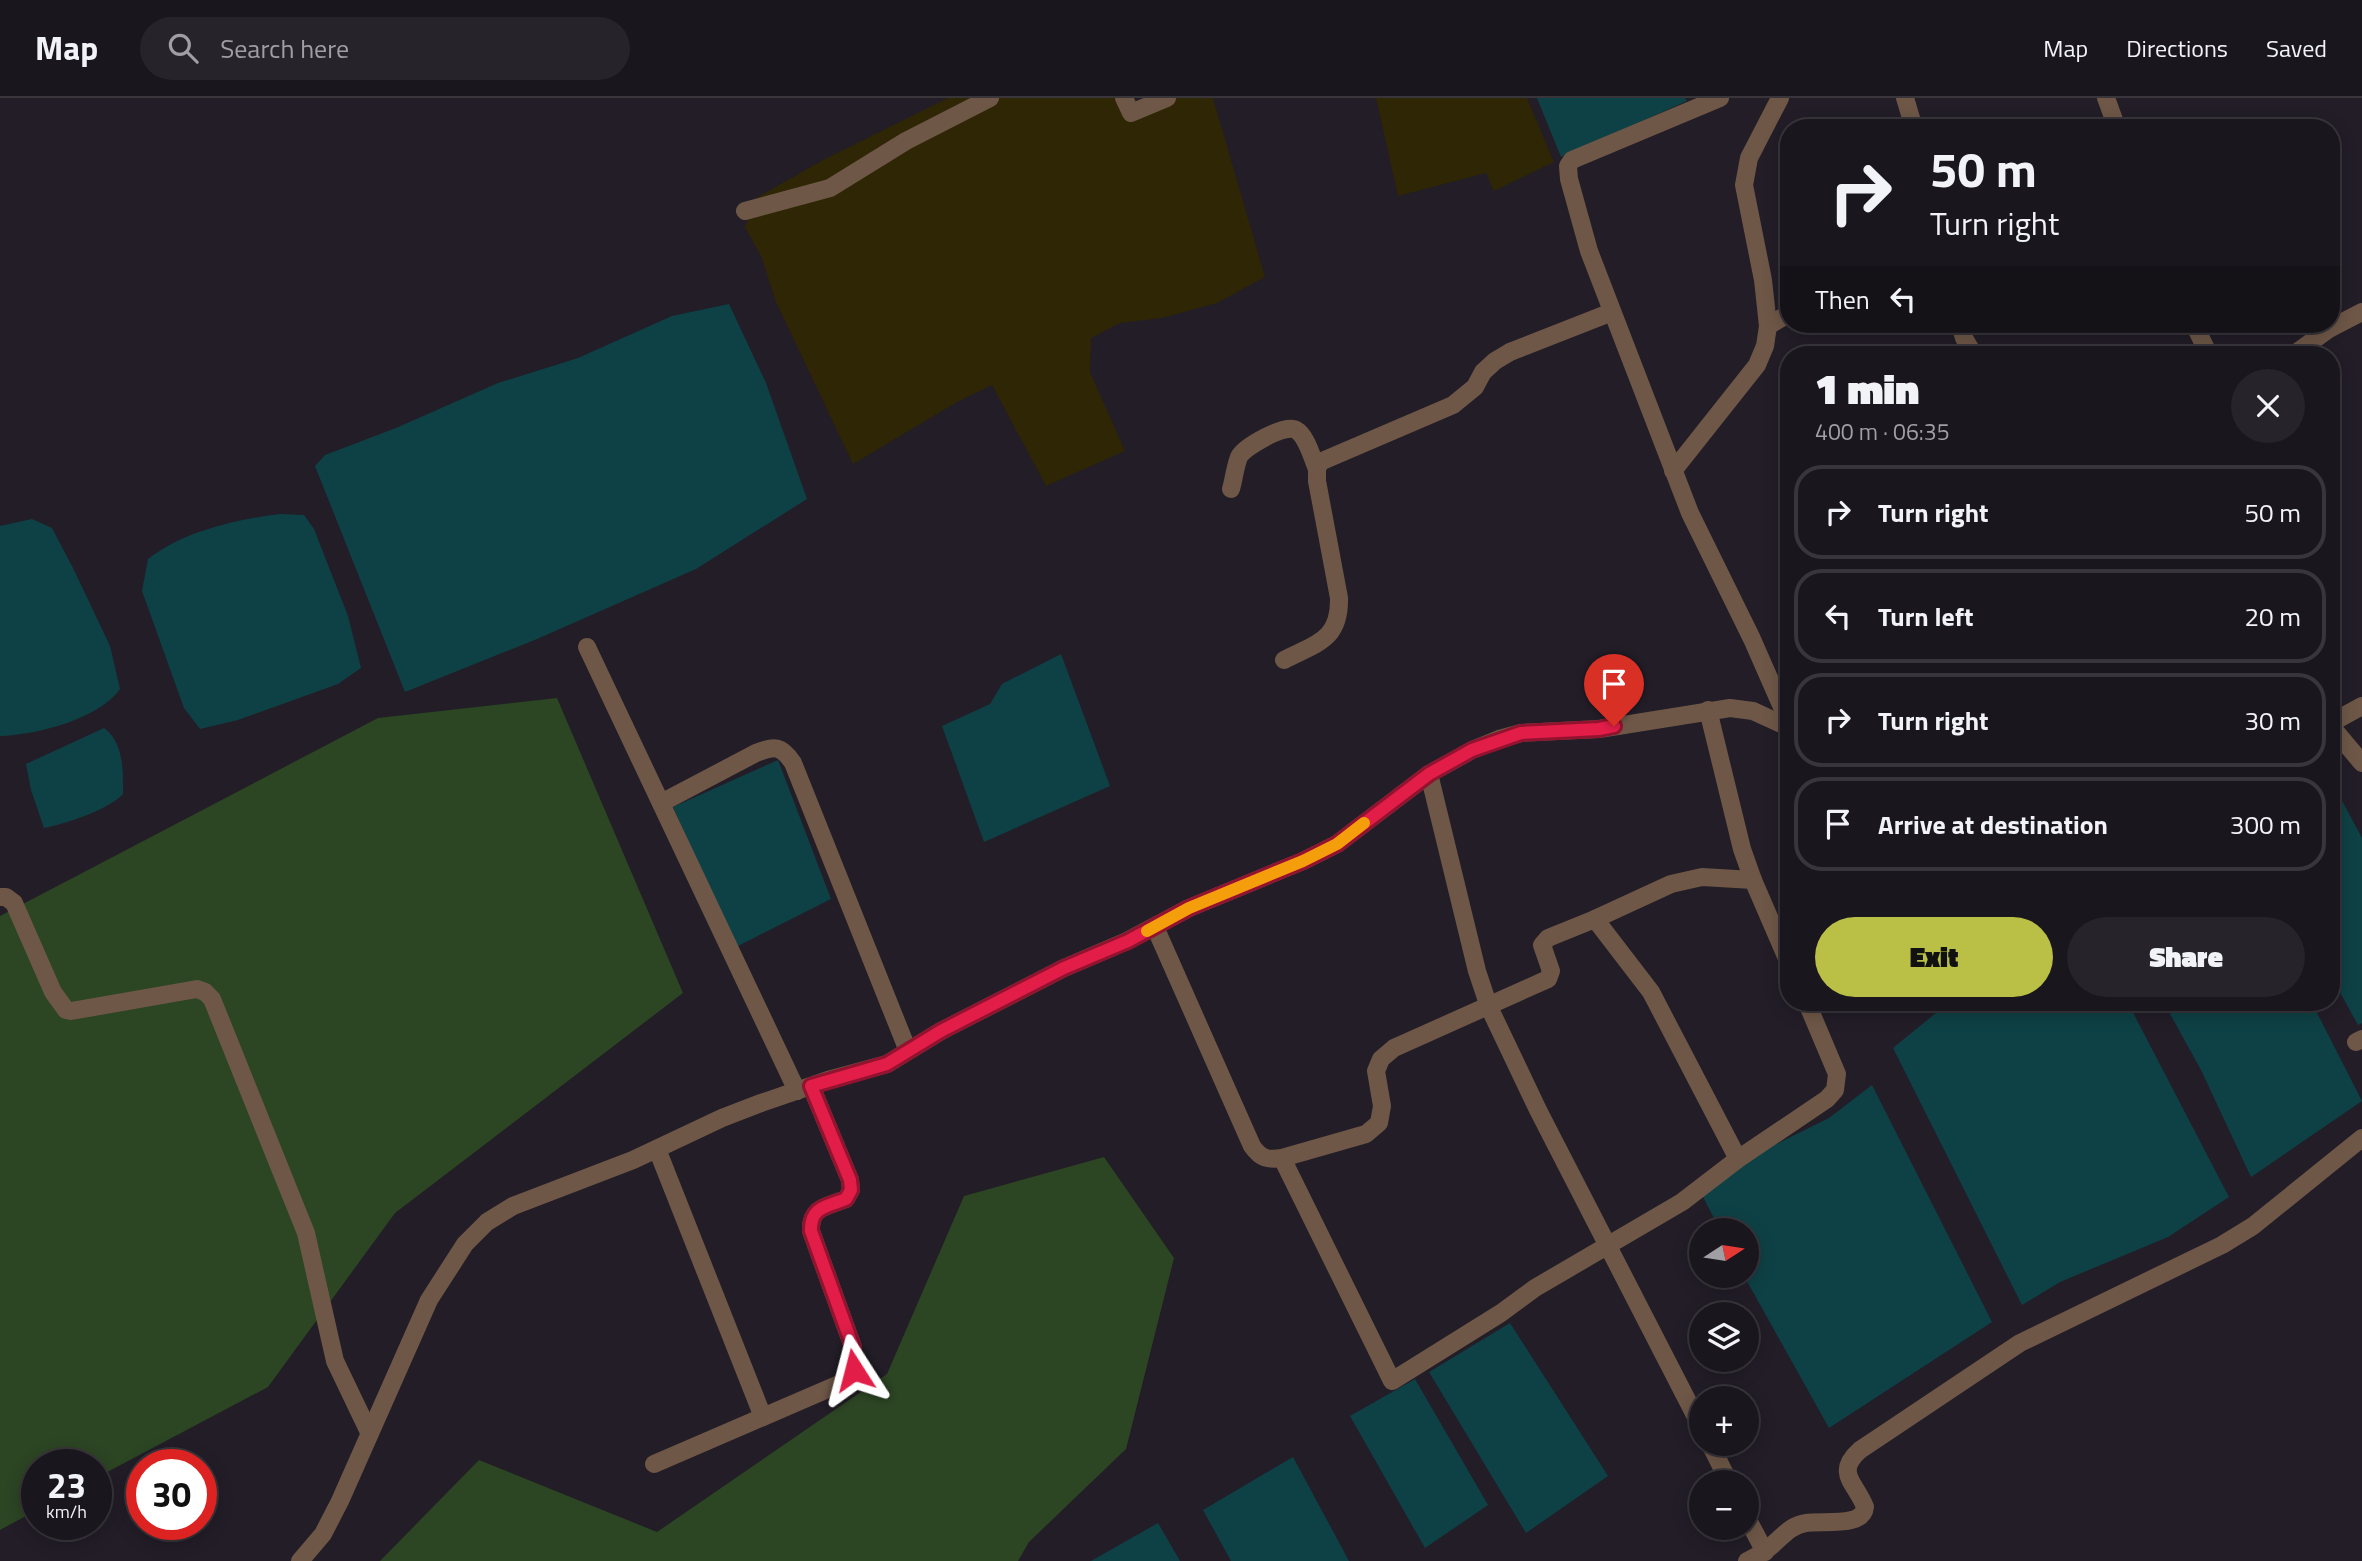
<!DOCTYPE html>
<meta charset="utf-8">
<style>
:root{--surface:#1a161d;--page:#27232a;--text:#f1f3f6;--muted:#9f9fa4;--line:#38353b;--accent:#bac045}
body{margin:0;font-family:"Titillium Web",sans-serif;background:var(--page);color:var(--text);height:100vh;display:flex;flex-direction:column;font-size:26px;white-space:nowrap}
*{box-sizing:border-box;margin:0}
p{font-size:23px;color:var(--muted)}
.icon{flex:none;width:38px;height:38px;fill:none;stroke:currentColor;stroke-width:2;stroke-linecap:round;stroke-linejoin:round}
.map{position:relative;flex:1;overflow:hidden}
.panel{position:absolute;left:1780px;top:248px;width:560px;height:665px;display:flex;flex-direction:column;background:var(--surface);border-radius:28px;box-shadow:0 4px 18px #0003,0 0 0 2px var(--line)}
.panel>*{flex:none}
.top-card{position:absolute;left:1780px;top:21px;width:560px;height:214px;border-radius:28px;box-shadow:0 4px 18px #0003,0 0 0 2px var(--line);background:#1a161d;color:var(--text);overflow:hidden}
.needle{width:46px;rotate:78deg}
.buttons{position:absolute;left:1689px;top:1120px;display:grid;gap:14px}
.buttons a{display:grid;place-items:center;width:70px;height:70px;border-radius:50%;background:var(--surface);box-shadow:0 4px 18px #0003,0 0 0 2px var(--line);font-size:35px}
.speed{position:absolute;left:21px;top:1351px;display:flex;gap:14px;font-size:35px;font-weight:700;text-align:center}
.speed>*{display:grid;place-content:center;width:91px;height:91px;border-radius:50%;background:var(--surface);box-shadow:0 4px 18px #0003,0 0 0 2px var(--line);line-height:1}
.speed small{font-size:18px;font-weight:400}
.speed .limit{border:10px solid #d22;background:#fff;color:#111}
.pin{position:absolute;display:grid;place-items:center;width:60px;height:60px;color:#fff;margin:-72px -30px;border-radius:50% 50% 50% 0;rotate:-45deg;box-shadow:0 0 7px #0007}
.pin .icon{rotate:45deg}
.me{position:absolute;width:77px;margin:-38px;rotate:351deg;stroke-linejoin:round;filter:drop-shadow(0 0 5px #0008)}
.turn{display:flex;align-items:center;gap:24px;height:147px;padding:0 35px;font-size:32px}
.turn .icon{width:91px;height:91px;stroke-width:2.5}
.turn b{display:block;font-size:49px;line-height:60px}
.then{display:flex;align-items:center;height:66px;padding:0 35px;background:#0003;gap:14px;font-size:26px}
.round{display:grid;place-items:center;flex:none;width:74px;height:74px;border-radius:37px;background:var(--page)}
.head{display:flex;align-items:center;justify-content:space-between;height:119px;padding:0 35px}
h1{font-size:42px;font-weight:800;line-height:52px}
.primary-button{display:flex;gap:14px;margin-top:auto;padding:14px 35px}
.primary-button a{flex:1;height:80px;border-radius:42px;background:var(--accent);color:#111;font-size:28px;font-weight:800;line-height:80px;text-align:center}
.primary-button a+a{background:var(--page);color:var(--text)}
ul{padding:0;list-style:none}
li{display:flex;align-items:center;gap:21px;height:94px;margin:0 14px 10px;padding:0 21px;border:4px solid var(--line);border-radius:28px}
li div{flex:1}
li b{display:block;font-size:26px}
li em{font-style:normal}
header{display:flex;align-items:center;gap:42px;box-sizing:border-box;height:98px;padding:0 35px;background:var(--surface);border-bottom:2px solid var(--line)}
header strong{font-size:33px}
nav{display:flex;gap:38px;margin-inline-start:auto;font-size:24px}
.search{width:490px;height:63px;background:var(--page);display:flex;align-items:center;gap:18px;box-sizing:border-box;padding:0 24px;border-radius:38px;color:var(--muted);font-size:26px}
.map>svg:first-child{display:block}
.green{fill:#2c4523}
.sand{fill:#2e2605}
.water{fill:#0e4145}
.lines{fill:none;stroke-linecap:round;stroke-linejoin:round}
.minor{stroke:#6e5747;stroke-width:18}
.route-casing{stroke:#92132f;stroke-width:18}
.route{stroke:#e11d48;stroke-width:12}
.slow{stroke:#f59e0b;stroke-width:12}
</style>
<header>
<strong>Map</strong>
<div class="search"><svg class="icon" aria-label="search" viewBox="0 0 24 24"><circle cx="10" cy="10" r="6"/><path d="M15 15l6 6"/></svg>Search here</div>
<nav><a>Map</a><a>Directions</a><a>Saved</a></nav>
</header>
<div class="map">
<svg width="2362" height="1463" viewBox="0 0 2362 1463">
<rect width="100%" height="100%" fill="#221d27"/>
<g class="green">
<path d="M557,600L683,895L395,1115L268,1289L96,1380V1367H37V1412L0,1432V818L378,620Z"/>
<path d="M1104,1059L1174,1160L1126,1351L1029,1444L1018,1463H380L479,1362L657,1434L887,1276L964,1098Z"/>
</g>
<g class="sand">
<path d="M948,0H1134L1137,5L1149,0H1213L1265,179L1217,205L1162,220L1120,225L1091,240L1090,274L1125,353L1046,388L992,287L959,303L853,366L776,204L761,158L745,129L758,99L823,62Z"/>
<path d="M1376,0H1527L1554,64L1494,93L1486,75L1398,98Z"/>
</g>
<g class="water">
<path d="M1537,0H1685L1687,3L1561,59Z"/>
<path d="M729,206L766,285L807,401L696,471L537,541L405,594L315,368L325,357L396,330L498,285L578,260L672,218Z"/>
<path d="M280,416L304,417L314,431L348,518L361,570L338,586L238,622L200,631L184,610L142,493L148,461C185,433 234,422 280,416Z"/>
<path d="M32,421L52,430L74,472L110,548L120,591C99,621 36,637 0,638V428Z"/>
<path d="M1061,556L1110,688L984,744L942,628L990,606L1002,586Z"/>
<path d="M104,630C124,645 123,672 123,696C108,712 65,726 44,730L31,692L26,666Z"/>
<path d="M778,662L831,801L736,849L673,709Z"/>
<path d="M2331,682L2362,740V925L2358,927L2331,878Z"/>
<path d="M1948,905H2128L2229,1099L2168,1139L2060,1184L2022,1207L1893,950Z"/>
<path d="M2164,905H2312L2362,1003L2251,1079L2201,972Z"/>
<path d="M1872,987L1992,1224L1829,1330L1744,1178H1746V1132H1720L1699,1091L1724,1072L1829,1020Z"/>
<path d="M1510,1225L1608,1378L1526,1435L1429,1274Z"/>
<path d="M1415,1281L1488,1407L1425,1450L1350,1318Z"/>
<path d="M1293,1359L1349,1463H1231L1203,1412Z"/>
<path d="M1158,1425L1180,1463H1091Z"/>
</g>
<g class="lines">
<g class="minor">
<path d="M1124,0L1131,15L1167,0"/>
<path d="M1720,0L1572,62L1568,68L1569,81L1589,153L1690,415L1752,541L1788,623"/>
<path d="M1905,0L1914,30"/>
<path d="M2106,0L2117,30"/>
<path d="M745,113L830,90L906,43L990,0"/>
<path d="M1960,226L1964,240L1974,257"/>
<path d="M2194,226L2209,257"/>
<path d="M1768,228L1788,216"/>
<path d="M2293,257L2329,231L2362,214"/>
<path d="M1673,373L1757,267L1765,248L1768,228L1763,182L1744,87L1749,60L1780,0"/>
<path d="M1231,391C1234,381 1235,369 1239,359C1244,349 1286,325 1296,332C1307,338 1312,360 1317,371"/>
<path d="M587,549L797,993"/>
<path d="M1284,562C1317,545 1340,542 1339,500L1317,383V371L1320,364L1453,307L1475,289L1483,274L1495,263L1510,254L1612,214"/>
<path d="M1708,612L1742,751L1753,782L1788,863"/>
<path d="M2331,625L2362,608"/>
<path d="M2331,628L2362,665"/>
<path d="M1429,676L1477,873L1489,909L1538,1012L1701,1329"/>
<path d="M661,705L756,655C775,648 781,647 793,665L908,953"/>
<path d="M0,799H6L14,805L53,894L66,912L71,913L197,891L205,894L212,901L306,1135L335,1263L369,1334"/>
<path d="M1595,821L1651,894L1738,1061"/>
<path d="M1155,829L1252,1048C1261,1061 1268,1062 1282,1060L1366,1036L1379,1025L1382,1008L1376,973L1381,961L1394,950L1548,881L1551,873L1542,847L1548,840L1595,821L1671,786L1702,779L1753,782"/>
<path d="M2356,944L2362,941"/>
<path d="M657,1051L763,1319"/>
<path d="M1282,1060L1392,1283L1501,1215L1535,1190L1682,1104L1738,1061L1827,1001L1835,992L1837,976L1807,905"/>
<path d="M1710,1346L1729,1384"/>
<path d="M654,1366L844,1284L854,1271L853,1249L811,1133C810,1109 826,1109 846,1101L851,1092L850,1082L811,988"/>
<path d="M1746,1418L1765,1454"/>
<path d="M300,1463L323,1436L340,1403L429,1202L465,1146L487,1124L513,1108L633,1062L722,1020L761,1005L828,982L887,966L941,933L1064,870L1127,843L1189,810L1303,763L1337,746L1429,676L1472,652L1499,641L1521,635L1599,631L1730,610L1753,613L1788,629"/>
<path d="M1747,1463C1753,1460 1760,1457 1766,1452C1779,1443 1789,1427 1806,1425C1822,1422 1863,1430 1865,1409C1856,1385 1834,1375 1860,1352L2020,1245L2222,1147L2253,1128L2362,1040"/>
</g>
</g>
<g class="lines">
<defs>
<path id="route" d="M854,1272L853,1249L811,1133C810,1109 826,1109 846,1101L851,1092L850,1082L811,988L887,966L941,933L1064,870L1128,843L1189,810L1303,763L1337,746L1429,676L1472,652L1521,635L1599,631L1614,628"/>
</defs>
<use href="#route" class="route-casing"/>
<use href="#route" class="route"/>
<path class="slow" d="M1147,833L1189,810L1303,763L1337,746L1364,725"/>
</g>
</svg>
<div class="buttons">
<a><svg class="needle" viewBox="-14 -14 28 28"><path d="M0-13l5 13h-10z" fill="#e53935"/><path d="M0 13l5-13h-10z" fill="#9f9fa4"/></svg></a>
<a><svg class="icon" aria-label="layers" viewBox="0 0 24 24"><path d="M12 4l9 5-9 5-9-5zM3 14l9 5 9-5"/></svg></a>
<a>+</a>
<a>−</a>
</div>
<div class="speed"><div>23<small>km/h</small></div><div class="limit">30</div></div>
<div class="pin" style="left:1614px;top:628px;background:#d93025"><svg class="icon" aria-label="arrive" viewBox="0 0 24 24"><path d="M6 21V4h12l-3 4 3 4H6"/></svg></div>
<svg class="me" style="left:854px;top:1272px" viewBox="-20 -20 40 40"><path d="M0-17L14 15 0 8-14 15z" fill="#e11d48" stroke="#fff" stroke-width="4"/></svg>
<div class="top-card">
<div class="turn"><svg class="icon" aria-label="right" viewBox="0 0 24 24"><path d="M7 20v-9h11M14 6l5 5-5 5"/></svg><div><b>50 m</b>Turn right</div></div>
<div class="then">Then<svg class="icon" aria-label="left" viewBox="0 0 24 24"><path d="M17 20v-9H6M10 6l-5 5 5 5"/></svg></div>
</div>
<section class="panel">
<div class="head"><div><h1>1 min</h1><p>400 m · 06:35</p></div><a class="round"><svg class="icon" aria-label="close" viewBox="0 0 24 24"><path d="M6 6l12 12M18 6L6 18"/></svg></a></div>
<ul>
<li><svg class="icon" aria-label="right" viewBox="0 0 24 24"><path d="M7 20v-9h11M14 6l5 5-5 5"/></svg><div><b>Turn right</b></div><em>50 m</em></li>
<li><svg class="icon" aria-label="left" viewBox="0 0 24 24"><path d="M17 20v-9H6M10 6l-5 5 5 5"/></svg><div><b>Turn left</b></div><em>20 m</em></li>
<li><svg class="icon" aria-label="right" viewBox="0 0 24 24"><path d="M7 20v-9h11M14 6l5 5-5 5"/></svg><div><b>Turn right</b></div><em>30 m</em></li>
<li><svg class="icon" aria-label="arrive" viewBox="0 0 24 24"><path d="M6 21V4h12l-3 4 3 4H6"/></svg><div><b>Arrive at destination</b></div><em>300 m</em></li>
</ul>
<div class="primary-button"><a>Exit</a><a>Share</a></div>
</section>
</div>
